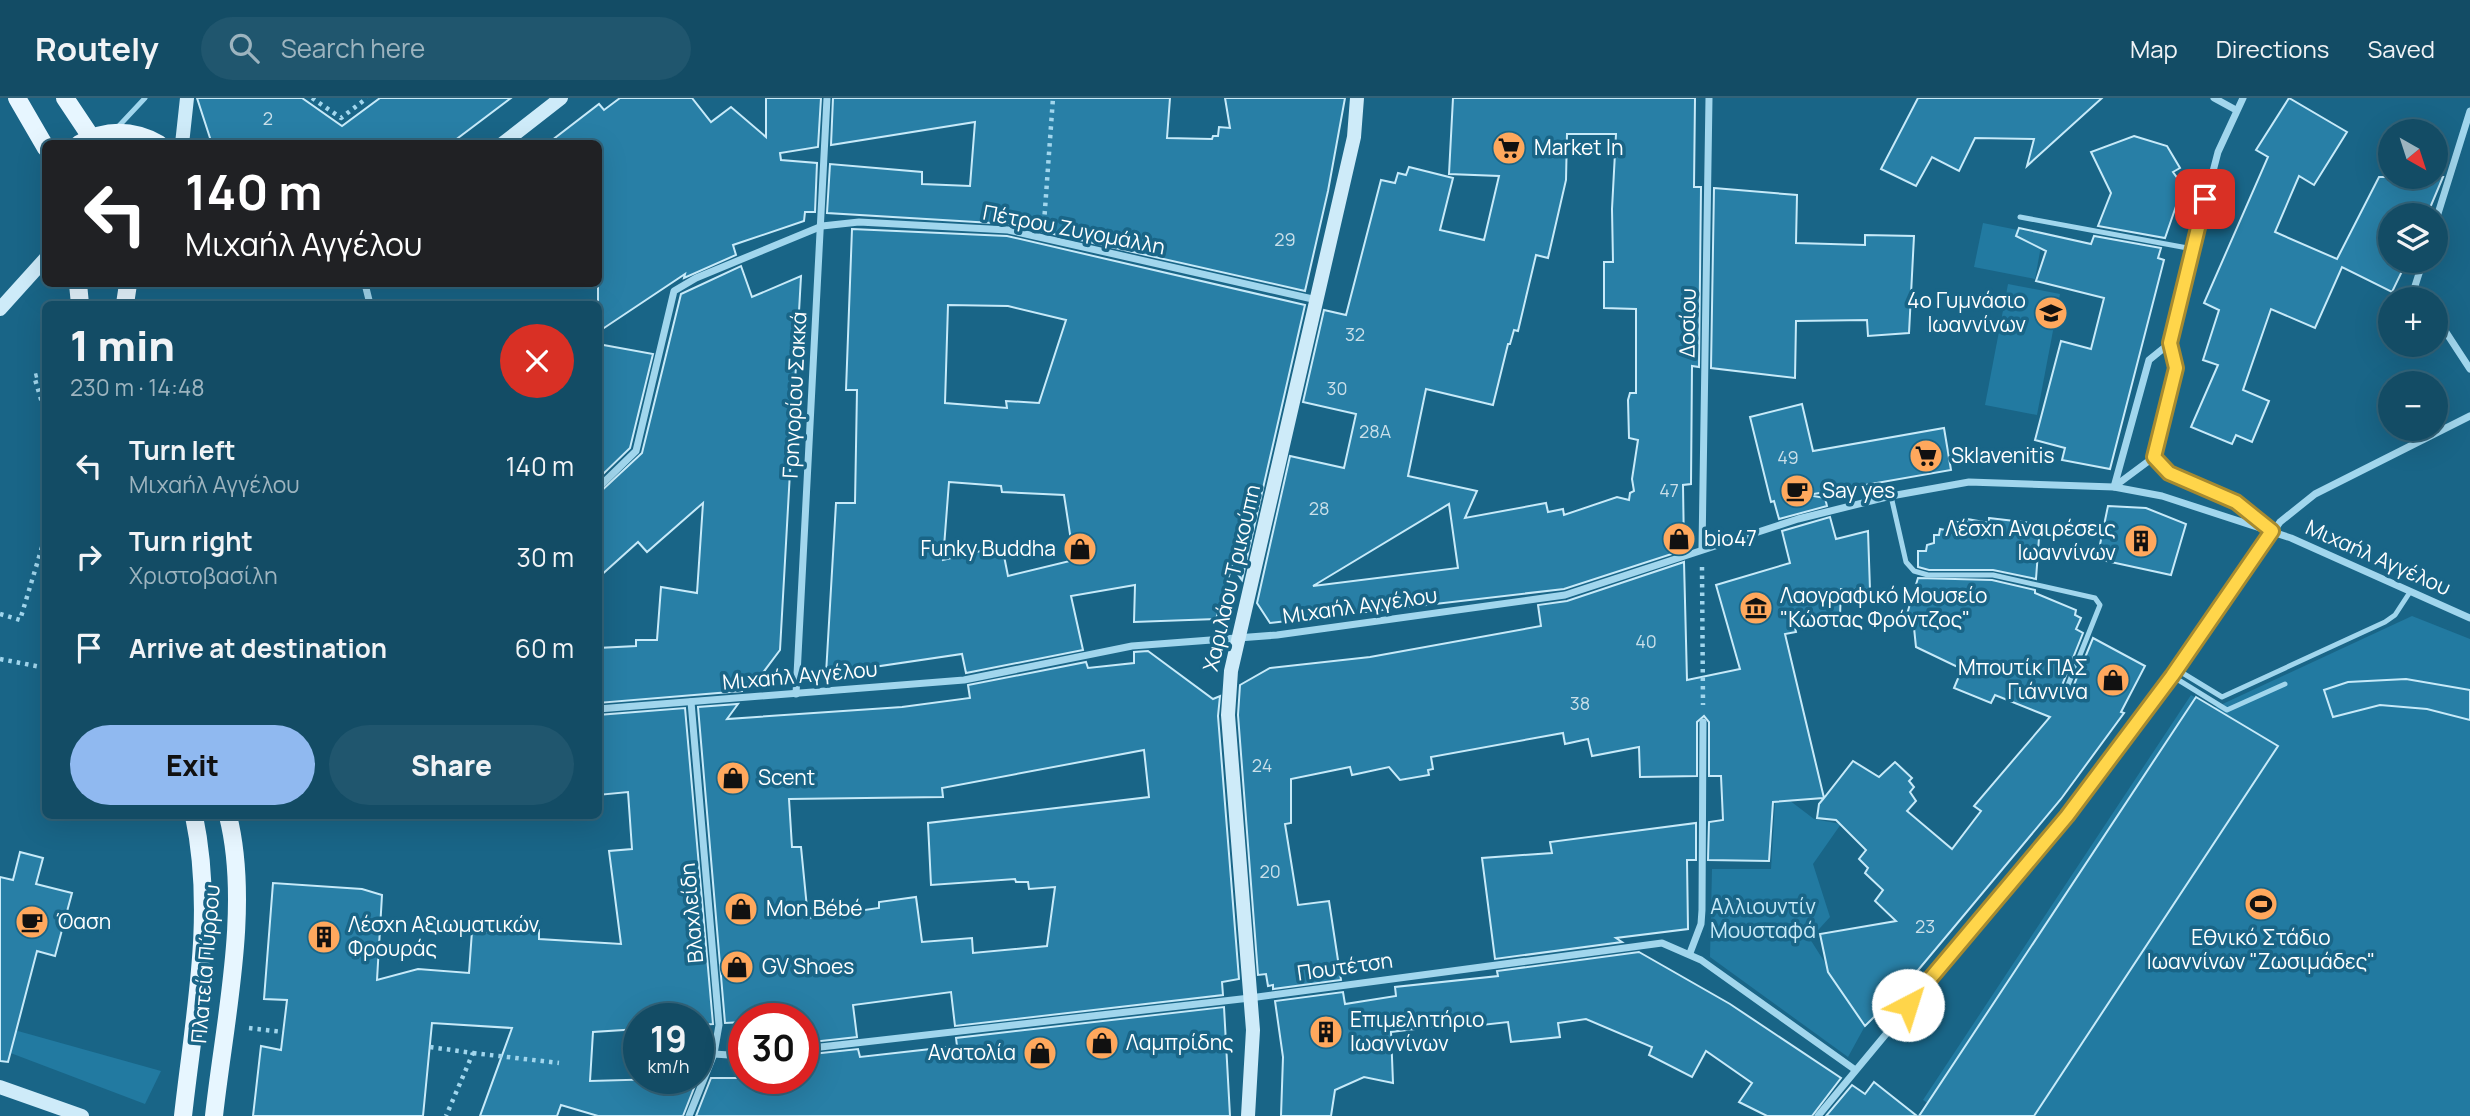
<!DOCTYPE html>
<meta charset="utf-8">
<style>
:root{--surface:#134c65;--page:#20566e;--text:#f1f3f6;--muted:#9db4bf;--line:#326379;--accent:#90b9f0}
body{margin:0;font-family:Manrope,sans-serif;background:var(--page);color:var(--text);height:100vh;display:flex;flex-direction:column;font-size:26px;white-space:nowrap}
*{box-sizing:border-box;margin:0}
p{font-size:23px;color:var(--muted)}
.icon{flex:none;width:38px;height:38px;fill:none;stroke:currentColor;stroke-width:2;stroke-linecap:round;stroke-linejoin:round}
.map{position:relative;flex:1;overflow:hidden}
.panel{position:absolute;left:42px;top:203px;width:560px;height:518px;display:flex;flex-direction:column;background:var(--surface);border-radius:10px;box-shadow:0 7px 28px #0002,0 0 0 2px var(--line)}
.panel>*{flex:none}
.top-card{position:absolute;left:42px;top:42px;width:560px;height:147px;border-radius:10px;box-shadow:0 7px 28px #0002,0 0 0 2px var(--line);background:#202124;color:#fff;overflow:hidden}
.needle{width:46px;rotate:141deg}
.fabs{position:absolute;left:2378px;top:21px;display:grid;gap:14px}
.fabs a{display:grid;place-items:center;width:70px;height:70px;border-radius:50%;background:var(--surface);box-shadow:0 7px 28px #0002,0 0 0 2px var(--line);font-size:35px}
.speed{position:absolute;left:623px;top:905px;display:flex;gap:14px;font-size:35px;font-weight:700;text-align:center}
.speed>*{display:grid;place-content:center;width:91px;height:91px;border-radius:50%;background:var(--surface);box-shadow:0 7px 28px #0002,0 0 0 2px var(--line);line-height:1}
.speed small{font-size:18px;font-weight:400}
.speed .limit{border:10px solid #d22;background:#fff;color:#111}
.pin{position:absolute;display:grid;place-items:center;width:60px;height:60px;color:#fff;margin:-30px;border-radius:14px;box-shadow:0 4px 10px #0006}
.me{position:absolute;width:77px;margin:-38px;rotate:40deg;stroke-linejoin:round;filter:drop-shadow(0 0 5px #0008)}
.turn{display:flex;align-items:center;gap:24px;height:147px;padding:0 28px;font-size:32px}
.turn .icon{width:91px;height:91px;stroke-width:2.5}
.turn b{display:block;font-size:49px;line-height:60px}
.round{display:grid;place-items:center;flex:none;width:74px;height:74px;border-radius:37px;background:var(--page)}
.head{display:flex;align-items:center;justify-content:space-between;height:119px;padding:0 28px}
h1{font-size:42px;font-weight:800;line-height:52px}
.primary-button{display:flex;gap:14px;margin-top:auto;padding:14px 28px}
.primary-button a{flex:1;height:80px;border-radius:42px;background:var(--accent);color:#111;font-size:28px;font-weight:800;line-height:80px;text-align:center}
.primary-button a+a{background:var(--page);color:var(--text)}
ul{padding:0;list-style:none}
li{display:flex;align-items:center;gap:21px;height:91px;padding:0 28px}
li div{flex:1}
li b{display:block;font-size:26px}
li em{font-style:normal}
header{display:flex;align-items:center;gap:42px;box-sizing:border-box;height:98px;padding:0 35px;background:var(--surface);border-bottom:2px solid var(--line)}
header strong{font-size:33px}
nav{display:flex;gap:38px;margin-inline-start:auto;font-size:24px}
.search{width:490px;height:63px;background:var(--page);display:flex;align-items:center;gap:18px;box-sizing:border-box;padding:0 24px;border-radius:38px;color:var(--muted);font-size:26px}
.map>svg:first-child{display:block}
.green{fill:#227aa1}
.building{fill:#287fa6;stroke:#c7eaf9;stroke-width:2;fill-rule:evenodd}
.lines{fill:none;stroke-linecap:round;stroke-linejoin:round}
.path{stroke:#a1d6ed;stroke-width:4.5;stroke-dasharray:3.5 5;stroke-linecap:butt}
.lane{stroke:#a1d6ed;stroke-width:5}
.street{stroke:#a1d6ed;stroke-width:7}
.secondary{stroke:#ceebf9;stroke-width:14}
.primary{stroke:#e7f6ff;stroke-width:18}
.route-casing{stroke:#a68a30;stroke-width:18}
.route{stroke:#ffd54a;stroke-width:12}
.labels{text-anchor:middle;stroke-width:7;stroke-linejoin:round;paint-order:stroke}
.number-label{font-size:18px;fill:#c9dfe9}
.poi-label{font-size:21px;fill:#fff;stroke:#196587;text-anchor:start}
.street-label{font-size:21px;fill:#fff;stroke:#196587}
.park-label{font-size:21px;fill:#c7eaf9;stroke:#196587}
</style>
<header>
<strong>Routely</strong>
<div class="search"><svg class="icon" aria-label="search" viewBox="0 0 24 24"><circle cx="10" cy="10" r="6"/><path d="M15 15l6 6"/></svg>Search here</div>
<nav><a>Map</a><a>Directions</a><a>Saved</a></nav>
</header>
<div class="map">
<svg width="2470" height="1018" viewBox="0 0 2470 1018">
<rect width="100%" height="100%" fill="#196587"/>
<g class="green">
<path d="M1983,125L2043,137L2035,181L1974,169Z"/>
<path d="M2008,186L2060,196L2037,317L1985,307Z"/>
<path d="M2412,518L2470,541V1018H1947L1923,1002L2191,597L2214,610Z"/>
<path d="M1789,702L1814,721L1841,726L1813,766L1830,819L1810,841L1865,928L1848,959L1710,859L1712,771H1771L1775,704Z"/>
<path d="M0,928L161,973L145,1006L0,951Z"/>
</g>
<g class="building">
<path d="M197,0H302L342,28L380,0H511L450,46H212Z"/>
<path d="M620,0H692L711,24L731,9L766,39V0H821L818,49L780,55L781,62L817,65L815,114H805L804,123L733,147L736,157L684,180L685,176L598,234V46H547L599,6L604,12Z"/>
<path d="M833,0H1170L1167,40L1212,41L1213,38H1218L1219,29L1230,30L1225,0H1345L1328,93L1305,193L1009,126L827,115L830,66L922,74V86L970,88L975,24L831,47Z"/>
<path d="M1453,0H1695L1694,89H1701L1699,269L1692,268L1691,386L1683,387L1684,452L1564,491L1270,525L1257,505L1290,358L1344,370L1356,316L1303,304L1324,212L1346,217L1381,82L1395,85L1398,75L1406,77L1409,69L1453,80L1440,132L1484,142L1499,78L1449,76ZM1567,36H1616L1612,111L1613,164H1604V210L1636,211V295H1630L1628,302L1629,340L1638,342L1632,381L1634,393L1630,395L1629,402L1617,399L1564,417L1563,411L1548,414L1546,405L1465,420L1477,393L1408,378L1426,291L1493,307L1508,246H1510L1514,232L1518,233L1536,157L1548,160L1566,82ZM1449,406L1458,470L1313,488Z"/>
<path d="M1918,0H2102L2027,68L2034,41L1975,40L1959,73L1932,59L1916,88L1881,71Z"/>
<path d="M2289,0L2347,34L2314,87L2299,78L2275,134L2337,161L2379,79H2443L2427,117H2390V163H2407L2392,194L2342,169L2315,230L2271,211L2243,292L2269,303L2252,344L2236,337L2232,346L2191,329L2218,267L2203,262L2219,212L2204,205L2268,59L2256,52Z"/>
<path d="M2134,38L2167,48L2180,70L2173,74L2183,88L2165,140L2098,128L2111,95L2091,54Z"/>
<path d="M1714,90L1797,97L1796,145L1865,147V137L1914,138L1909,235L1868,238L1867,222L1796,223L1795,280L1711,270Z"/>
<path d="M2019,130L2091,146L2094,138L2161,150L2158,160L2164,162L2110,371L2062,362L2065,350L2035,342L2061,243L2091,251L2104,200L2036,183L2046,153L2016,138Z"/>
<path d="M852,131L1007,138L1305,207L1242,482L1232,468L1216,521L1134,524L1135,487L1071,498L1083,552L966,575L962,556L826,576L836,405H855L857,292H846ZM948,207L1008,208L1066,222L1039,305L1006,303L1007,310L945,305ZM949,384L1001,388L1002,394L1064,397L1074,462L1008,478L1002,448L943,462Z"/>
<path d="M741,168L752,199L801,178L780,552L753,588L742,590V593L598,605V550L636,548V542H657L661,489L697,495L703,405L647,454L638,444L598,480V396L642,355L681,196Z"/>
<path d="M598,246L653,256L630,350L598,381Z"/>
<path d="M1802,306L1813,353L1944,330L1951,372L1808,397L1825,400L1827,408L1779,421L1774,403L1771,404L1750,319Z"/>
<path d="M2108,408L2146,410L2186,426L2171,477L2097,461Z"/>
<path d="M1830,419L1836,441L1868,433L1870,492L1841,491L1840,519L1795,530L1796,534L1785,536L1824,700L1853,663L1879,679L1895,664L1912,680L1909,683L1914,689L1910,694L1916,703L1907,713L1952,751L1981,713L1974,708L2050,619L1995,597L1991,605L1954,590L1962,571L1916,549L1913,520L1907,516L1918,480L1992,482L2035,492V495L2076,512L2075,517L2081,520L2076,531L2083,535L2061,590L2065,597L2071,594L2093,540L2145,568L2121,614L2124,615L2061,701L1904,889L1865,928L1828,874L1820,836L1896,823L1875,803L1883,792L1865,775L1868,770L1859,761L1866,752L1836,722L1817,720L1819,706L1824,700L1773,704L1769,763L1708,762L1709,724L1723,722L1721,678H1709V624L1704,618L1697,624V678L1640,679L1639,649L1592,658L1588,641L1565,646L1563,635L1431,659L1433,671L1428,672L1429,677L1400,682L1389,669L1352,677L1350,669L1291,681V725L1285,726L1298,807L1329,803L1341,882L1273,891V887L1268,888L1266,876L1258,877L1238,617L1240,587L1270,570L1370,559L1541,528L1538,507L1567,503L1684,464L1687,582L1740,571L1716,487L1790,465L1782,433Z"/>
<path d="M1989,420L2040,426L2036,481L1993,472H1929L1918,469V453H1926L1927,447L1934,445V437H1939L1940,431L1945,432L1950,423L1966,425L1967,421L1989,425Z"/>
<path d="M1148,553L1213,601L1220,598L1218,618L1239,881L1222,884L1223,897L955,928L951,894L853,907L857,939L803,945V920H744V924L725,925L698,609L738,606L727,621L902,609L970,600L968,587L1086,564L1088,570L1134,565V554ZM1144,652L1149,699L928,725L931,787L1015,781L1016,784H1028L1029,791L1055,789L1047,848L973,855L972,840L922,844L916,799L879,804V810L808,820L801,749H792L789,701L943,699L942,690Z"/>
<path d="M2406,581L2470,592V622L2427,611L2380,607L2333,619L2324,592L2348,584Z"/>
<path d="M2196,599L2278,648L2034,1018H1919Z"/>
<path d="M685,610L713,926L698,927V920H639V931L593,934L590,983L698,980L683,1018H598L561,1007L557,1018H480L512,930L432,925L423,1018H253L261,948L281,952L287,902L264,901L273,785L362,791L382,797L377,882L418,871L469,875L472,833L495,834L496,829L539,832V841L621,846L609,753L632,751L628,694L598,697V617Z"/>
<path d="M1696,725V762H1687L1688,831L1616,840L1622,844L1495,861L1482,760L1552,755L1550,744Z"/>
<path d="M20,754L43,760L36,786L72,795L55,858L37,853L8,964L0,963V779L13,782Z"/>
<path d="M1639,854L1730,906L1841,980L1812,1018H1767L1739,1004L1752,985L1706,953L1692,979L1649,957L1652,949L1586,921L1558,925L1560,939L1511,944L1508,924L1464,929V925L1391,934L1393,985L1364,979L1335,992L1331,1018H1281L1283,959L1275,903L1343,894L1345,906L1396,898L1395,889L1498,878L1497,873Z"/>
<path d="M1224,909L1230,1018H696L711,980H803V957L858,951L860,959L957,948L956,940Z"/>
<path d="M1874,984L1917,1018H1826L1852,987L1865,996Z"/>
</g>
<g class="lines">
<g class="path">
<path d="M312,0L341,20L367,0"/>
<path d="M455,42L459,46"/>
<path d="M1044,125L1053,0"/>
<path d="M46,275L34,278L46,318"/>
<path d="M1702,469L1703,607"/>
<path d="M0,516L20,522L46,436"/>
<path d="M0,561L46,570"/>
<path d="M249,930L283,934"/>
<path d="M430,949L473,955L446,1018"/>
<path d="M473,955L559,965"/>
</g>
<g class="lane">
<path d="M116,31L145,0"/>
<path d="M2020,119L2193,151"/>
<path d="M1891,398L1906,464L1914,473L1928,477H1993L2095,500L2100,507L2066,592"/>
<path d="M2176,571L2222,599L2385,524L2395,517L2410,494"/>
<path d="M2172,578L2227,612L2285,586"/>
</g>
<g class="street">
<path d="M2214,0L2236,12"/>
<path d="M2436,122L2470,13"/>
<path d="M2423,163L2415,188L2424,201"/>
<path d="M365,186L370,206"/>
<path d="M2436,219L2470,271"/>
<path d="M2154,359L2176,270L2170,245L2193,151L2218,54L2243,0"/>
<path d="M2154,359L2169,375L2236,404L2269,431"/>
<path d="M2115,388L2154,359"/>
<path d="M2114,389L2149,262L2170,245"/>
<path d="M598,390L636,353L674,193L696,180L822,128L859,124L1008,132L1317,202"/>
<path d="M1702,451L1709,0"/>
<path d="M796,596L827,0"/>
<path d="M598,611L964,582L1132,548L1277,537L1565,497L1798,421L1891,398L1969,384L2114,389L2162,398L2291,440L2470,520"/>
<path d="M1690,855L1701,826L1702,812L1703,624"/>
<path d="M803,951L1250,900L1662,845L1701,862L1854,971"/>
<path d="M714,956L744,958"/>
<path d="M689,1018L714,956L719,927L691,604"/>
<path d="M1818,1018L2067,718L2172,578L2280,424L2315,396L2470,318"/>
</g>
<g class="secondary">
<path d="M182,46L187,0"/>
<path d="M502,46L561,0"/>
<path d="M0,211L46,160"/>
<path d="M0,989L82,1018"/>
<path d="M1248,1018L1253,932L1228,617L1231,573L1354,39L1357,0"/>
</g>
<g class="primary">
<path d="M17,0L46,50"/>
<path d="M65,0L91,39"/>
<path d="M79,46C106,31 132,31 159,46"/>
<path d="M78,186L80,206"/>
<path d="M125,206L128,186"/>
<path d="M183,1018C194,918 215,817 194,718"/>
<path d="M214,1018C224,925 251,809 228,718"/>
</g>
</g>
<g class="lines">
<defs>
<path id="route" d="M1908,907L2067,718L2172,578L2272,433L2236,404L2169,375L2154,359L2176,270L2170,245L2205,101"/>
</defs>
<use href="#route" class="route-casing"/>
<use href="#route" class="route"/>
</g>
<defs>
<symbol id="supermarket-disc" viewBox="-11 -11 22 22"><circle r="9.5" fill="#ffa85d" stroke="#196587"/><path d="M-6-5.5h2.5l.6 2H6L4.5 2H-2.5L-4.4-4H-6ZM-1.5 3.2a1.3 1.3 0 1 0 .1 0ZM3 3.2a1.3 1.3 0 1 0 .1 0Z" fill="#111"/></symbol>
<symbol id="school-disc" viewBox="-11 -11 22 22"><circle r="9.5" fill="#ffa85d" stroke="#196587"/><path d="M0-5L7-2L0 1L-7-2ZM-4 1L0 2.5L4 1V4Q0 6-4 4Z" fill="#111"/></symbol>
<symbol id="cafe-disc" viewBox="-11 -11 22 22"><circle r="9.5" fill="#ffa85d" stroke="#196587"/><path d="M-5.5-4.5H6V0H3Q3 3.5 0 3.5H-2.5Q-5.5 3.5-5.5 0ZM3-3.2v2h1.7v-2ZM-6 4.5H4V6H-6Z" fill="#111"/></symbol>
<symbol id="shop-disc" viewBox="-11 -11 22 22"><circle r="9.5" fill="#ffa85d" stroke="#196587"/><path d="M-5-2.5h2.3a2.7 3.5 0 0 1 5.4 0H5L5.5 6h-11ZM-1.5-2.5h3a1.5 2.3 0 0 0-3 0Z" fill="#111"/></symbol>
<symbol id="building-disc" viewBox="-11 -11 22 22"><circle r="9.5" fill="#ffa85d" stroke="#196587"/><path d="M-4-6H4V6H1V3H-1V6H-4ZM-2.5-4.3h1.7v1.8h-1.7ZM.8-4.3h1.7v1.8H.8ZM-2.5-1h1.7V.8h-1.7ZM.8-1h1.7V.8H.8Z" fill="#111"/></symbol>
<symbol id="museum-disc" viewBox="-11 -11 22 22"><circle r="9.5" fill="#ffa85d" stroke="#196587"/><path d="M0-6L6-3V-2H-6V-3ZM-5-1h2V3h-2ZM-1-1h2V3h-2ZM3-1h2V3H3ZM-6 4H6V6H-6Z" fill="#111"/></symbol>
<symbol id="stadium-disc" viewBox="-11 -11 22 22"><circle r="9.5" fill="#ffa85d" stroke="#196587"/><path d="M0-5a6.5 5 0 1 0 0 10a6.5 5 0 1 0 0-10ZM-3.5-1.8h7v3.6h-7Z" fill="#111"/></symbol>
</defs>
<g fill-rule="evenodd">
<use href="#supermarket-disc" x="1490" y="31" width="38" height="38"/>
<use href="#school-disc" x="2032" y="196" width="38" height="38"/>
<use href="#supermarket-disc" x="1907" y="339" width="38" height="38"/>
<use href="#cafe-disc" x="1778" y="374" width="38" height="38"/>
<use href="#shop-disc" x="1660" y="422" width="38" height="38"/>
<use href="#building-disc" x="2122" y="424" width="38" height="38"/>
<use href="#shop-disc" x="1061" y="432" width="38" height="38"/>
<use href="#museum-disc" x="1737" y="491" width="38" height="38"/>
<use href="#shop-disc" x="2094" y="563" width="38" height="38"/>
<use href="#shop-disc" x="714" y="661" width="38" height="38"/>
<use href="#stadium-disc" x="2242" y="787" width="38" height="38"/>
<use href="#shop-disc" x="722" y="792" width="38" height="38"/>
<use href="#cafe-disc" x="13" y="805" width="38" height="38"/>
<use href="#building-disc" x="305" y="820" width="38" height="38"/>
<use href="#shop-disc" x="718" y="850" width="38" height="38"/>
<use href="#building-disc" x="1307" y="915" width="38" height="38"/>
<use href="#shop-disc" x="1083" y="926" width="38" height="38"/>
<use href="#shop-disc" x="1021" y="936" width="38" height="38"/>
</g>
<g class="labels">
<g class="number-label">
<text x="268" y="27">2</text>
<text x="1285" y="148">29</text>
<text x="1355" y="243">32</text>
<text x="1337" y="297">30</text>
<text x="1375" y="340">28Α</text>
<text x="1788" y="366">49</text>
<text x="1669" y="399">47</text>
<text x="1319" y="417">28</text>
<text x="1646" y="550">40</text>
<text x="1580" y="612">38</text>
<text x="1262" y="674">24</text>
<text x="1270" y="780">20</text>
<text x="1925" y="835">23</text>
</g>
<g class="poi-label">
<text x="1534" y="57">Market In</text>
<text x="2026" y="210" text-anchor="end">4ο Γυμνάσιο<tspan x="2026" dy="24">Ιωαννίνων</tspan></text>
<text x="1951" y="365">Sklavenitis</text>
<text x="1822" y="400">Say yes</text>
<text x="2116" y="438" text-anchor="end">Λέσχη Αναιρέσεις<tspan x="2116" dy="24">Ιωαννίνων</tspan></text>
<text x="1704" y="448">bio47</text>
<text x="1056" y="458" text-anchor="end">Funky Buddha</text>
<text x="1780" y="505">Λαογραφικό Μουσείο<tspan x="1780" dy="24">"Κώστας Φρόντζος"</tspan></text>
<text x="2088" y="577" text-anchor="end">Μπουτίκ ΠΑΣ<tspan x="2088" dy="24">Γιάννινα</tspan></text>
<text x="758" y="687">Scent</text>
<text x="766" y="818">Mon Bébé</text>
<text x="56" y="831">Όαση</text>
<text x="348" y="834">Λέσχη Αξιωματικών<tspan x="348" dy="24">Φρουράς</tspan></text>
<text x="2261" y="847" text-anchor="middle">Εθνικό Στάδιο<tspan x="2261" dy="24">Ιωαννίνων "Ζωσιμάδες"</tspan></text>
<text x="762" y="876">GV Shoes</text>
<text x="1350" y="929">Επιμελητήριο<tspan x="1350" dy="24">Ιωαννίνων</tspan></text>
<text x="1126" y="952">Λαμπρίδης</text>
<text x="1016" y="962" text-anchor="end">Ανατολία</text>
</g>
<g class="street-label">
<text transform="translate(1074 132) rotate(11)" y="7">Πέτρου Ζυγομάλλη</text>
<text transform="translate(1688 225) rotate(-89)" y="7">Δοσίου</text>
<text transform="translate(795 297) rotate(-87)" y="7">Γρηγορίου Σακκά</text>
<text transform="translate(2378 460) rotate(24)" y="7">Μιχαήλ Αγγέλου</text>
<text transform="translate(1232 480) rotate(-77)" y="7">Χαριλάου Τρικούπη</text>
<text transform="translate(1360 508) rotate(-8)" y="7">Μιχαήλ Αγγέλου</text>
<text transform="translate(800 578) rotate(-5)" y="7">Μιχαήλ Αγγέλου</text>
<text transform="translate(692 815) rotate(-95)" y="7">Βλαχλείδη</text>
<text transform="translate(206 866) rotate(-85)" y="7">Πλατεία Πύρρου</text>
<text transform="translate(1345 869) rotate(-8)" y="7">Πουτέτση</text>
</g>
<g class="park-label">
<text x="1763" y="816">Αλλιουντίν<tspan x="1763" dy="24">Μουσταφά</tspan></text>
</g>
</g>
</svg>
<div class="fabs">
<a><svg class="needle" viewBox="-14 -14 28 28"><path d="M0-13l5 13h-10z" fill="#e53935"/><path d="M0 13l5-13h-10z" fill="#9db4bf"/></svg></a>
<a><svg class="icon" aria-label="layers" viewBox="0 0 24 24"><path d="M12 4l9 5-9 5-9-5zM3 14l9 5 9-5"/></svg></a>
<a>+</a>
<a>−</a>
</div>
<div class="speed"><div>19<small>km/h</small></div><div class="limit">30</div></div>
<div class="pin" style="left:2205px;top:101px;background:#d93025"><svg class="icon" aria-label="arrive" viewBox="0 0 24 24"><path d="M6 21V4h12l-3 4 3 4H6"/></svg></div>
<svg class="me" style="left:1908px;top:907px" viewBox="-20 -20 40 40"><circle r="19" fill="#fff"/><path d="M0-13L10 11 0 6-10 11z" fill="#ffd54a"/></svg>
<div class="top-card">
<div class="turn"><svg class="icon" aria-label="left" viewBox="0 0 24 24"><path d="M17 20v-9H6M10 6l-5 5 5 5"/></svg><div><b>140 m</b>Μιχαήλ Αγγέλου</div></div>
</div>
<section class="panel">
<div class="head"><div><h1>1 min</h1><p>230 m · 14:48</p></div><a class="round" style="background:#d93025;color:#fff"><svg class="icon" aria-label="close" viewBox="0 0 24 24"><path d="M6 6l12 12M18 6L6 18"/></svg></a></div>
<ul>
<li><svg class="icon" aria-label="left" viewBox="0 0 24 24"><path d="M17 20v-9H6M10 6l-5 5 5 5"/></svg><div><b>Turn left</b><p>Μιχαήλ Αγγέλου</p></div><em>140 m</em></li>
<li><svg class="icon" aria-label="right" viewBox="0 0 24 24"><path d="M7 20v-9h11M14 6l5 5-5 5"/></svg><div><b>Turn right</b><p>Χριστοβασίλη</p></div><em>30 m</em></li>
<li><svg class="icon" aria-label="arrive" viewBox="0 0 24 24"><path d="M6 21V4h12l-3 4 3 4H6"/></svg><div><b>Arrive at destination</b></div><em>60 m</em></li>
</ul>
<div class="primary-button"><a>Exit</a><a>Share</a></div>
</section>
</div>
